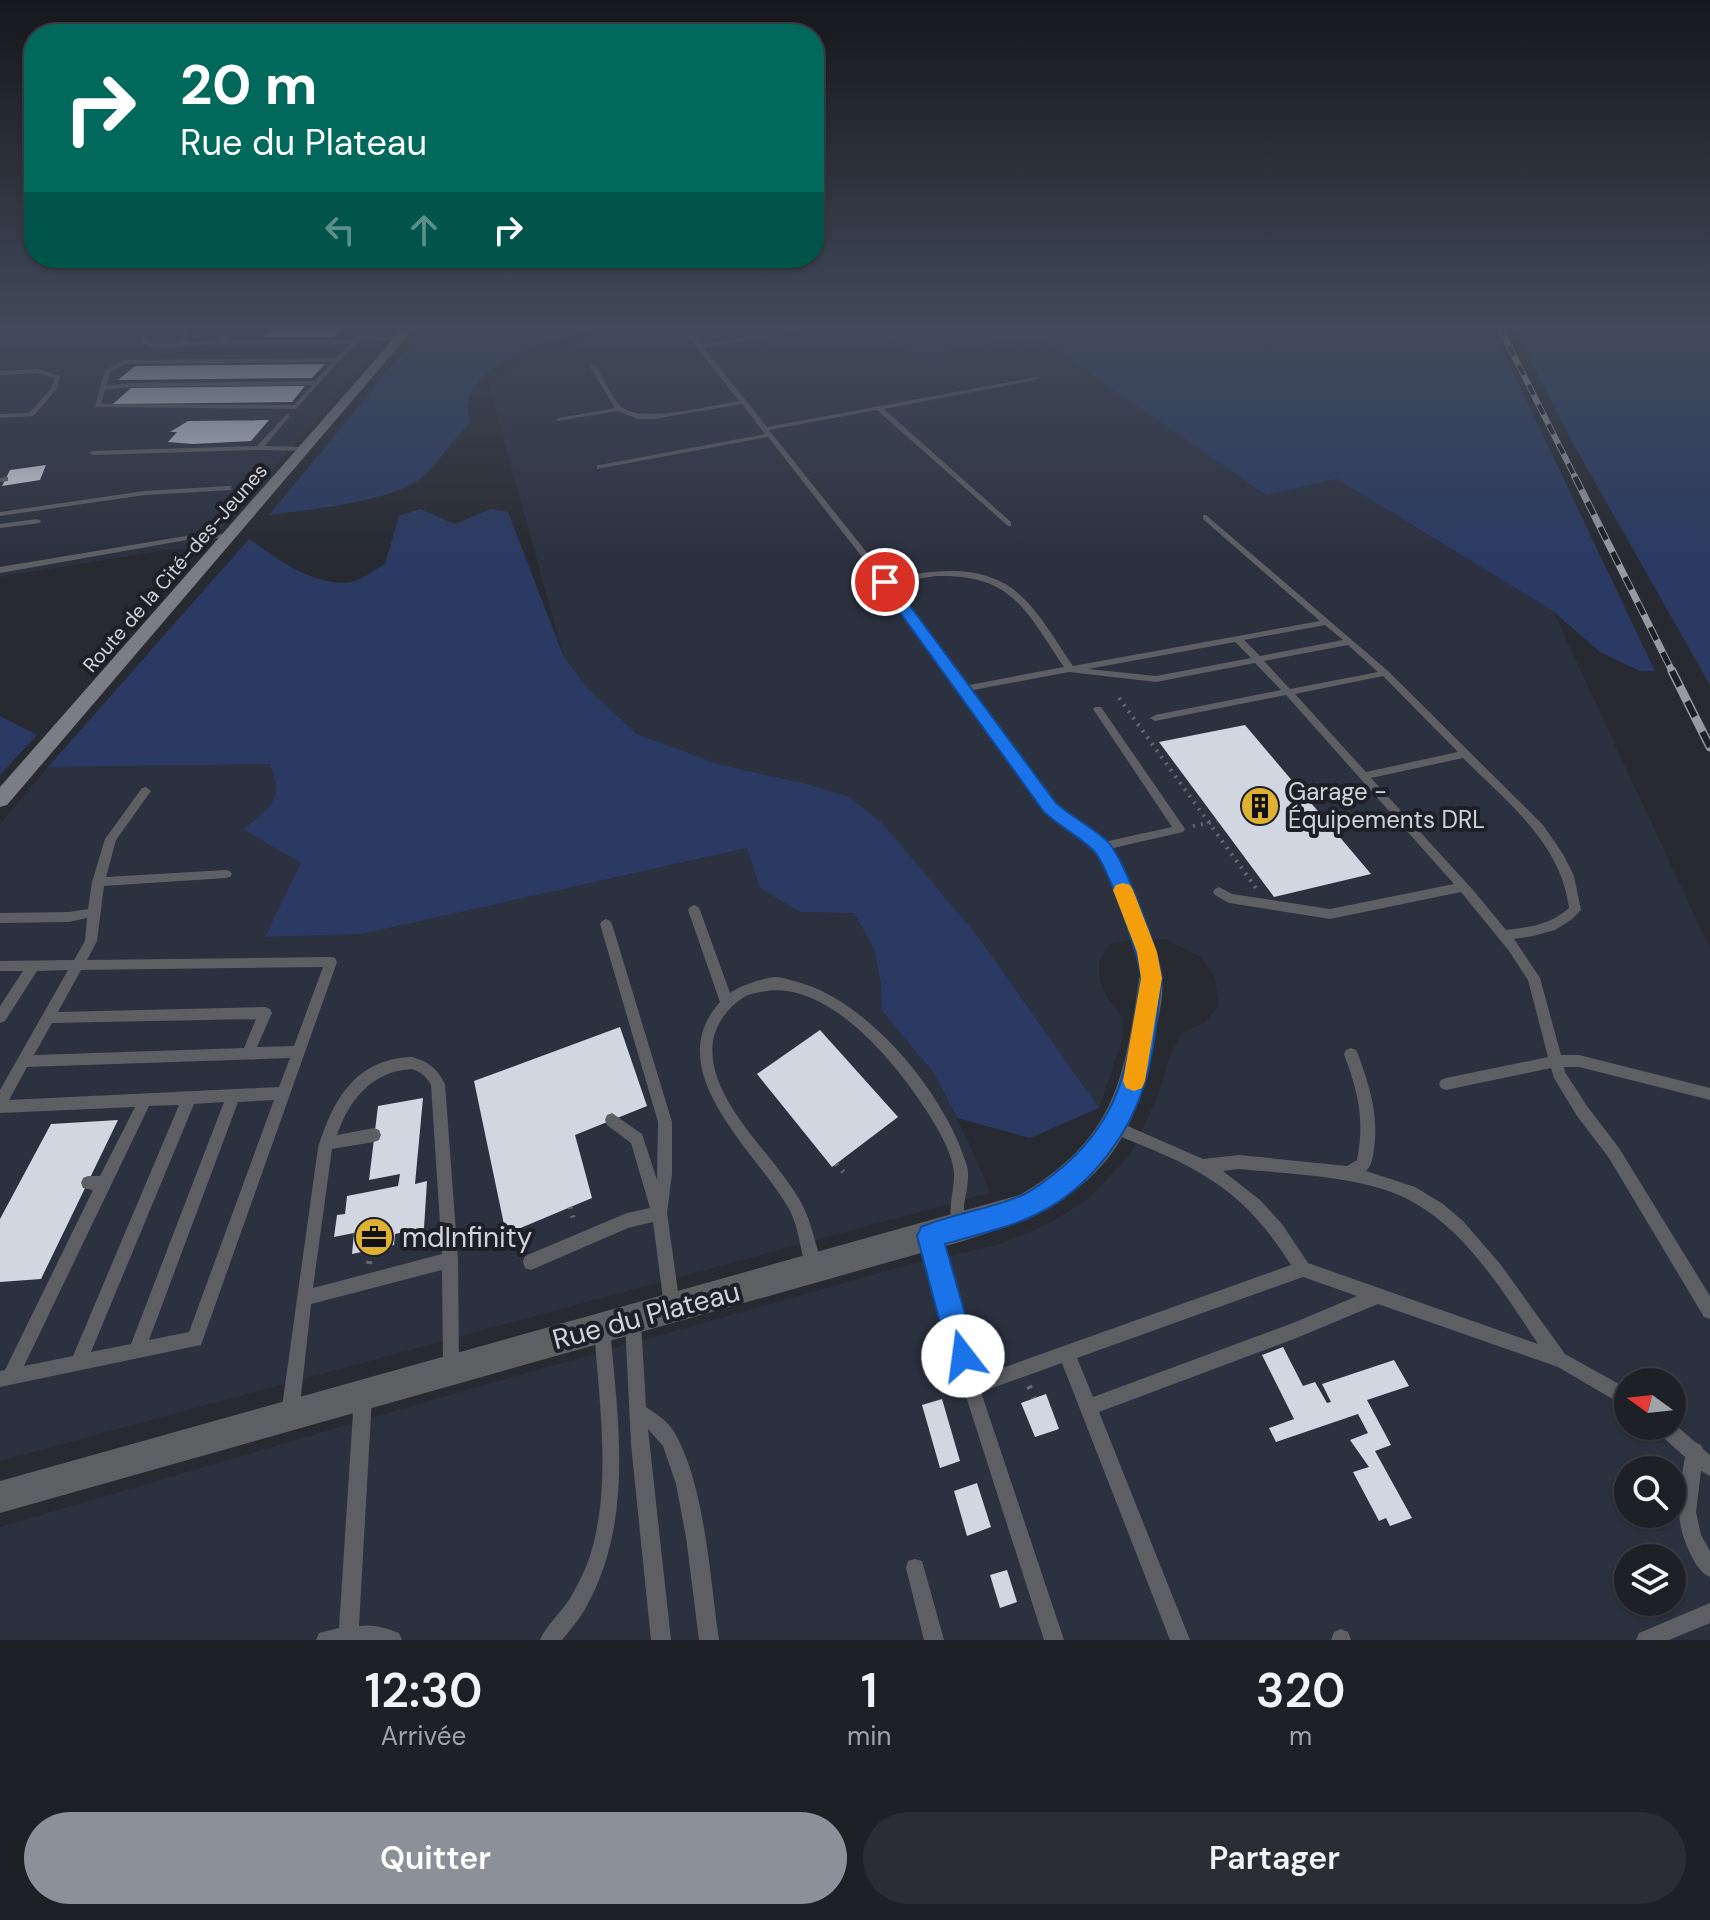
<!DOCTYPE html>
<html lang="fr">
<meta charset="utf-8">
<style>
:root{--surface:#1d2025;--page:#2a2d32;--text:#f1f3f6;--muted:#a0a3a7;--line:#3b3e42;--accent:#8c9099}
body{margin:0;font-family:"DM Sans",sans-serif;background:var(--page);color:var(--text);height:100vh;display:flex;flex-direction:column;font-size:30px;white-space:nowrap}
*{box-sizing:border-box;margin:0}
p{font-size:26px;color:var(--muted)}
.icon{flex:none;width:44px;height:44px;fill:none;stroke:currentColor;stroke-width:2;stroke-linecap:round;stroke-linejoin:round}
.map{position:relative;height:1640px;overflow:hidden}
.details{display:flex;flex-direction:column;background:var(--surface);flex:1}
.details>*{flex:none}
.hud{position:absolute;left:24px;top:24px;width:800px;height:244px;border-radius:32px;box-shadow:0 2px 6px #0004,0 0 0 2px var(--line);background:#00695c;color:#fff;overflow:hidden}
.needle{width:52px;rotate:285deg}
.fabs{position:absolute;left:1614px;top:1368px;display:grid;gap:16px}
.fabs a{display:grid;place-items:center;width:72px;height:72px;border-radius:50%;background:var(--surface);box-shadow:0 2px 6px #0004,0 0 0 2px var(--line);font-size:40px}
.pin{position:absolute;display:grid;place-items:center;width:68px;height:68px;color:#fff;margin:-34px;border:4px solid #fff;border-radius:50%;box-shadow:0 2px 8px #0007}
.me{position:absolute;width:88px;margin:-44px;rotate:345deg;stroke-linejoin:round;filter:drop-shadow(0 0 6px #0008)}
.turn{display:flex;align-items:center;gap:28px;height:168px;padding:0 24px;font-size:36px}
.turn .icon{width:104px;height:104px;stroke-width:2.5}
.turn b{display:block;font-size:56px;line-height:68px}
.lanes{display:flex;align-items:center;height:76px;padding:0 24px;background:#0003;justify-content:center;gap:40px;direction:ltr}
.lanes .off{opacity:.35}
.eta{display:flex;justify-content:space-evenly;align-items:center;height:136px;text-align:center}
.eta b{font-size:48px;font-weight:600;line-height:56px}
.cta{display:flex;gap:16px;margin-top:auto;padding:16px 24px}
.cta a{flex:1;height:92px;border-radius:48px;background:var(--accent);color:#fff;font-size:32px;font-weight:600;line-height:92px;text-align:center}
.cta a+a{background:var(--page);color:var(--text)}
.map>svg:first-child{display:block}
.built{fill:#2c313f;fill-rule:evenodd}
.green{fill:#2b3a62}
.building{fill:#d1d6e0}
.lines{fill:none;stroke-linecap:round;stroke-linejoin:round}
.path-far2{stroke:#66696f;stroke-width:4;stroke-dasharray:2 6;stroke-linecap:butt}
.path-far1{stroke:#66696f;stroke-width:5;stroke-dasharray:2 7;stroke-linecap:butt}
.path{stroke:#66696f;stroke-width:6;stroke-dasharray:3 9;stroke-linecap:butt}
.service{fill:#5d5f63;fill-rule:evenodd}
.minor{fill:#5d5f63;fill-rule:evenodd}
.secondary{fill:#7a7d83;fill-rule:evenodd}
.rail-far2-casing{stroke:#979aa0;stroke-width:6}
.rail-far1-casing{stroke:#979aa0;stroke-width:7}
.rail-casing{stroke:#979aa0;stroke-width:9}
.rail-far2{stroke:#1d2027;stroke-width:4;stroke-dasharray:11;stroke-linecap:butt}
.rail-far1{stroke:#1d2027;stroke-width:5;stroke-dasharray:14;stroke-linecap:butt}
.rail{stroke:#1d2027;stroke-width:6;stroke-dasharray:17;stroke-linecap:butt}
.route{fill:#1a73e8;stroke:#114b97;stroke-width:2}
.slow{fill:#f59e0b}
.labels{text-anchor:middle;stroke-width:8;stroke-linejoin:round;paint-order:stroke}
.far-street-label{font-size:20px;fill:#d0d3d8;stroke:#1d2027}
.poi-label{font-size:24px;fill:#d0d3d8;stroke:#1d2027;text-anchor:start}
.near-poi-label{font-size:28px;fill:#d0d3d8;stroke:#1d2027;text-anchor:start}
.near-street-label{font-size:28px;fill:#d0d3d8;stroke:#1d2027}
</style>
<div class="map">
<svg width="1710" height="1640" viewBox="0 0 1710 1640">
<rect width="100%" height="100%" fill="#272a31"/>
<g class="built">
<path d="M0,326H399L199,554L197,549H172L0,577Z"/>
<path d="M611,326H878L913,358L1036,336L1266,495L1337,479L1553,611L1710,949V1640H0V1527L449,1395L904,1266L1000,1244L1052,1222L1088,1199L1130,1155L1157,1098L1170,1056L1181,1034L1205,1022L1219,1005L1215,977L1199,956L1165,939L1130,940L1110,944L1099,962V979L1106,996L1122,1017L1123,1037L1099,1108L979,938L811,785L721,765L637,734L588,689L563,655L488,381ZM1628,1382H1672V1426H1628ZM1628,1470H1672V1514H1628ZM1628,1558H1672V1602H1628Z"/>
<path d="M269,764L277,781L276,799L263,814L244,828L302,863L265,937L362,934L748,848L854,913L874,949L881,984L882,1011L934,1073L970,1145L990,1193L0,1461V824L48,767Z"/>
</g>
<g class="green">
<path d="M425,326H591L587,331C557,339 483,362 471,392C466,403 468,413 470,424C450,441 437,466 420,479C386,503 311,509 269,515Z"/>
<path d="M878,326H1491L1655,671H1640L1600,652L1553,611L1337,479L1266,495L1036,336L913,358Z"/>
<path d="M1513,326H1710V685L1575,447Z"/>
<path d="M420,509L455,524L491,509L508,512L563,655L588,689L637,734L721,765L811,785L849,797L882,823L979,938L1099,1108L1030,1138L957,1118L934,1073L882,1011L881,984L874,949L854,913L801,912L760,888L747,848L362,934L265,937L301,863L243,829C270,809 286,799 269,764L48,767L249,539C276,558 315,588 352,582C362,580 375,569 385,564L399,516Z"/>
<path d="M0,716L37,735L0,775Z"/>
</g>
<g class="building">
<path d="M295,326H345L333,337H262L271,329Z"/>
<path d="M325,364L312,378L118,380L135,366Z"/>
<path d="M305,386L292,402L113,404L131,388Z"/>
<path d="M269,420L251,441L193,444L168,442L177,432H170L188,421Z"/>
<path d="M46,465L40,480L2,486L10,470Z"/>
<path d="M1245,725L1300,790L1371,874L1274,897L1159,742Z"/>
<path d="M620,1027L647,1106L575,1135L592,1198L506,1234L474,1081Z"/>
<path d="M820,1030L898,1117L832,1167L757,1074Z"/>
<path d="M423,1098L415,1184L427,1181L424,1228L395,1234L394,1245L352,1254L354,1233L334,1237L337,1215L345,1214L347,1196L398,1186L400,1174L369,1180L378,1106Z"/>
<path d="M118,1120L41,1279L0,1282V1219L51,1124Z"/>
<path d="M1283,1347L1303,1386L1315,1382L1327,1403L1331,1402L1322,1384L1394,1360L1409,1386L1367,1400L1391,1445L1375,1451L1412,1518L1390,1526L1386,1518L1379,1521L1353,1472L1369,1467L1350,1440L1368,1433L1358,1414L1276,1442L1269,1428L1294,1419L1262,1355Z"/>
<path d="M1046,1394L1059,1429L1035,1437L1021,1403Z"/>
<path d="M942,1399L960,1461L940,1468L922,1405Z"/>
<path d="M977,1483L991,1527L967,1536L954,1491Z"/>
<path d="M1007,1570L1017,1602L1000,1608L990,1575Z"/>
</g>
<g class="lines">
<g class="path-far2">
<path d="M1119,698L1256,888"/>
<path d="M1193,826L1217,821"/>
</g>
<g class="path-far1">
<path d="M836,1164L847,1176"/>
<path d="M570,1207L575,1224"/>
</g>
<g class="path">
<path d="M369,1264L371,1250"/>
<path d="M1029,1386L1034,1398"/>
</g>
<g class="service">
<path d="M145,326H151L148,341L154,344L180,343L185,326H191L186,342L219,340L239,326H247L226,340H356L359,338L350,333L353,326H359L356,332L364,336L399,337L402,339L399,341L364,340L348,351L296,409L95,407L105,370L125,360L336,358L351,344H217L153,348L142,342ZM332,362L315,381L129,383L106,386L111,371L126,364ZM312,385L294,405L101,404L105,390L129,387Z"/>
<path d="M680,326H686L701,345L803,326H818L704,348L767,427L1037,377L1038,378L1035,380L884,409L1011,522V526H1008L877,410L769,430L888,579C932,570 984,562 1020,595C1042,615 1056,642 1073,666L1320,621L1203,519V515H1206L1388,671L1543,825L1550,835L1563,854L1574,876L1581,910L1571,920L1555,930L1533,936L1514,939L1540,978L1561,1055H1579L1710,1088V1100L1579,1067H1564L1565,1072L1587,1106L1619,1148L1710,1296V1319L1704,1317L1609,1158L1577,1116L1554,1078L1551,1068L1446,1090L1441,1088L1439,1084L1441,1080L1446,1078L1548,1057L1528,980L1509,951L1461,892L1330,919L1229,903L1215,895L1213,892L1215,889L1219,887L1232,894L1330,909L1454,884L1286,695L1155,721L1150,718L1155,715L1281,690L1255,663L1156,682L1069,672L968,691L1054,804L1073,822L1104,842L1172,827L1093,709L1095,707H1101L1183,826L1185,829L1183,832L1109,849L1153,952L1157,978L1155,982L1151,983L1147,982L1145,978L1141,952L1097,849L1065,828L1046,810L980,723L877,576L768,437L597,469V465H600L765,434L742,404L654,419H638L618,411L557,421V419L559,418L615,408L590,367L593,365L596,367C603,377 614,402 623,408C645,423 712,405 739,401ZM936,576C1013,574 1025,610 1064,667L964,686L891,583ZM1325,625L1343,640L1260,656L1244,640ZM1235,642L1251,658L1156,676L1088,669ZM1348,645L1378,672L1290,689L1264,661ZM1383,676L1458,752L1366,772L1295,694ZM1463,758C1507,802 1561,843 1569,908C1550,925 1530,927 1506,930L1473,890L1371,778Z"/>
<path d="M37,369L60,376L57,389L33,416L0,418V414L29,413L51,389L55,378L37,373L0,375V371Z"/>
<path d="M287,414L289,415V417L265,446L305,447L309,449L308,451L259,450L93,455L89,453L93,451L257,446Z"/>
<path d="M5,477H8V481L0,482V478Z"/>
<path d="M228,486H231V490L145,495L0,516V512L145,491Z"/>
<path d="M37,519L41,521L40,523L0,528V524Z"/>
<path d="M229,534H232V538L192,539L0,573V567L192,535Z"/>
<path d="M146,787L151,791L116,840L106,877L226,870L230,871L232,874L230,877L226,878L104,886L97,941L87,960L331,957L335,958L337,962L201,1345L0,1387V1371L5,1370L93,1190L83,1188L81,1183L83,1178L88,1176H100L135,1107L0,1113V1090L68,970L37,971L5,1021L0,1023V1006L23,971H0V961L74,960L85,941L87,918L69,922L0,923V913L69,912L88,909L92,882L105,839L142,788ZM323,967L294,1046L257,1047L272,1013L270,1009L265,1007L58,1012L81,970ZM256,1019L244,1048L34,1055L52,1023ZM290,1058L279,1087L9,1100L27,1067ZM274,1100L189,1332L149,1340L238,1102ZM224,1102L131,1344L91,1352L194,1104ZM179,1105L73,1356L24,1366L149,1106Z"/>
<path d="M694,905L698,907L700,910L730,993C741,985 762,978 776,977C782,977 789,980 794,981C867,998 945,1094 966,1163C971,1177 966,1191 964,1205C964,1214 967,1221 964,1229L959,1232L954,1229C946,1210 954,1195 954,1176C954,1162 947,1147 941,1135C911,1080 832,975 761,992C755,993 749,994 744,997C728,1007 716,1023 713,1041C705,1098 773,1153 799,1199C807,1212 812,1229 816,1244C819,1254 823,1264 820,1274L814,1276L808,1274C800,1253 800,1229 789,1209C756,1151 658,1071 720,1002L688,910L690,907Z"/>
<path d="M606,919L610,921L612,924L672,1122V1174L667,1213L680,1306L678,1312L672,1314L666,1312L664,1306L653,1222L628,1228L531,1270L525,1268L523,1262L525,1256L627,1213L650,1208L631,1143L607,1125L605,1120L607,1115L612,1113L642,1134L657,1180L658,1122L600,924L602,921Z"/>
<path d="M1351,1048L1356,1050L1358,1054C1369,1085 1379,1114 1374,1148C1373,1157 1372,1165 1366,1171L1415,1187L1443,1204L1463,1221L1501,1265L1565,1354L1628,1389V1408L1558,1367L1378,1304L1294,1339L1099,1412L1190,1640H1170L1062,1363L981,1392L1064,1640H1044L963,1387L922,1237L925,1232L930,1229L935,1232L938,1237L977,1377L1291,1265C1266,1226 1241,1197 1200,1173C1174,1157 1138,1144 1109,1132L1107,1127L1109,1122L1114,1120L1203,1159L1239,1155L1347,1166L1357,1160C1365,1119 1358,1092 1344,1054L1346,1050ZM1239,1169C1290,1174 1369,1176 1413,1202C1468,1233 1504,1293 1538,1344L1308,1263L1282,1224L1260,1200L1223,1171ZM1303,1277L1357,1296L1293,1323L1093,1397L1077,1358Z"/>
<path d="M412,1057C429,1062 437,1068 445,1084L458,1260L459,1367L457,1373L451,1375L445,1373L443,1367L442,1270L311,1304L299,1414L296,1420L290,1423L284,1420L281,1414L318,1148C333,1100 355,1059 412,1057ZM412,1069C421,1072 426,1076 431,1085L442,1254L313,1288L332,1149L374,1142L379,1140L381,1135L379,1130L374,1128L337,1135C349,1100 372,1071 412,1069Z"/>
<path d="M633,1314L639,1316L641,1322L646,1407C656,1414 668,1421 674,1432C705,1483 710,1580 719,1640H699L686,1537L676,1484L663,1446L648,1429L671,1640H651L631,1444L625,1322L627,1316Z"/>
<path d="M602,1320L608,1322L610,1328C618,1424 635,1522 584,1611C578,1621 570,1630 562,1640H540C546,1625 560,1614 569,1600C575,1590 581,1578 586,1567C614,1495 599,1404 594,1328L596,1322Z"/>
<path d="M363,1388L369,1391L372,1397L359,1626C373,1624 386,1628 399,1633L402,1640H316L319,1633L339,1628L354,1397L357,1391Z"/>
<path d="M1672,1422L1695,1442L1701,1445L1703,1449L1710,1455V1476L1701,1471L1696,1512L1701,1535L1710,1551V1577C1700,1573 1695,1563 1690,1553C1673,1518 1679,1493 1685,1457L1657,1432L1654,1426H1672Z"/>
<path d="M915,1559L922,1561L924,1568L944,1640H924L906,1568L908,1561Z"/>
<path d="M1710,1603V1623L1669,1640H1636L1639,1633Z"/>
<path d="M1341,1629L1348,1632L1351,1640H1331L1334,1632Z"/>
</g>
<path class="minor" d="M1151,968L1159,971C1168,988 1157,1020 1154,1038C1133,1166 1078,1206 960,1242L0,1513V1481L1020,1195C1114,1140 1125,1080 1139,978L1143,971Z"/>
<path class="secondary" d="M405,326H416L7,805L0,807V787Z"/>
<defs>
<path id="rail-far2" d="M1499,326L1576,479"/>
<path id="rail-far1" d="M1575,477L1673,673"/>
<path id="rail" d="M1672,671L1710,747"/>
</defs>
<use href="#rail-far2" class="rail-far2-casing"/>
<use href="#rail-far1" class="rail-far1-casing"/>
<use href="#rail" class="rail-casing"/>
<use href="#rail-far2" class="rail-far2"/>
<use href="#rail-far1" class="rail-far1"/>
<use href="#rail" class="rail"/>
</g>
<linearGradient id="sky" x2="0" y2="1"><stop stop-color="#15171b"/><stop offset="0.59" stop-color="#414a5a"/><stop offset="1" stop-color="#414a5a" stop-opacity="0"/></linearGradient>
<rect width="1710" height="556" fill="url(#sky)"/>
<path class="route" d="M885,578L890,579L1056,803C1072,817 1090,826 1106,840C1123,854 1160,955 1162,978C1157,1010 1156,1044 1147,1075C1132,1132 1091,1188 1037,1214C1009,1228 975,1235 945,1244L977,1356L973,1366L963,1370L953,1366L949,1356L917,1236L921,1227C954,1213 993,1209 1025,1194C1040,1186 1052,1176 1065,1165C1127,1110 1128,1055 1141,978C1139,956 1108,865 1093,850C1080,837 1059,826 1044,812L878,582Z"/>
<path class="slow" d="M1123,883L1130,885L1133,890L1157,952L1162,978L1145,1081L1142,1088L1134,1091L1126,1088L1123,1081L1141,978L1137,952L1113,890L1116,885Z"/>
<defs>
<symbol id="building-disc" viewBox="-11 -11 22 22"><circle r="9.5" fill="#deb133" stroke="#1d2027"/><path d="M-4-6H4V6H1V3H-1V6H-4ZM-2.5-4.3h1.7v1.8h-1.7ZM.8-4.3h1.7v1.8H.8ZM-2.5-1h1.7V.8h-1.7ZM.8-1h1.7V.8H.8Z" fill="#111"/></symbol>
<symbol id="office-disc" viewBox="-11 -11 22 22"><circle r="9.5" fill="#deb133" stroke="#1d2027"/><path d="M-6-3h4V-5.5h4V-3h4V5H-6ZM-1-4.5V-3h2v-1.5ZM-6 0V1H6V0Z" fill="#111"/></symbol>
</defs>
<g fill-rule="evenodd">
<use href="#building-disc" x="1238" y="784" width="44" height="44"/>
<use href="#office-disc" x="352" y="1215" width="44" height="44"/>
</g>
<g class="labels">
<g class="far-street-label">
<text transform="translate(175 568) rotate(-49)" y="7">Route de la Cité-des-Jeunes</text>
</g>
<g class="poi-label">
<text x="1288" y="800">Garage -<tspan x="1288" dy="28">Équipements DRL</tspan></text>
</g>
<g class="near-poi-label">
<text x="402" y="1247">mdInfinity</text>
</g>
<g class="near-street-label">
<text transform="translate(646 1315) rotate(-15)" y="10">Rue du Plateau</text>
</g>
</g>
</svg>
<div class="fabs">
<a><svg class="needle" viewBox="-14 -14 28 28"><path d="M0-13l5 13h-10z" fill="#e53935"/><path d="M0 13l5-13h-10z" fill="#a0a3a7"/></svg></a>
<a><svg class="icon" aria-label="search" viewBox="0 0 24 24"><circle cx="10" cy="10" r="6"/><path d="M15 15l6 6"/></svg></a>
<a><svg class="icon" aria-label="layers" viewBox="0 0 24 24"><path d="M12 4l9 5-9 5-9-5zM3 14l9 5 9-5"/></svg></a>
</div>
<div class="pin" style="left:885px;top:582px;background:#d93025"><svg class="icon" aria-label="arrive" viewBox="0 0 24 24"><path d="M6 21V4h12l-3 4 3 4H6"/></svg></div>
<svg class="me" style="left:963px;top:1356px" viewBox="-20 -20 40 40"><circle r="19" fill="#fff"/><path d="M0-13L10 11 0 6-10 11z" fill="#1a73e8"/></svg>
<div class="hud">
<div class="turn"><svg class="icon" aria-label="right" viewBox="0 0 24 24"><path d="M7 20v-9h11M14 6l5 5-5 5"/></svg><div><b>20 m</b>Rue du Plateau</div></div>
<div class="lanes"><svg class="icon off" aria-label="left" viewBox="0 0 24 24"><path d="M17 20v-9H6M10 6l-5 5 5 5"/></svg><svg class="icon off" aria-label="ahead" viewBox="0 0 24 24"><path d="M12 20V5M6 11l6-6 6 6"/></svg><svg class="icon" aria-label="right" viewBox="0 0 24 24"><path d="M7 20v-9h11M14 6l5 5-5 5"/></svg></div>
</div>
</div>
<section class="details">
<div class="eta">
<div><b>12:30</b><p>Arrivée</p></div>
<div><b>1</b><p>min</p></div>
<div><b>320</b><p>m</p></div>
</div>
<div class="cta"><a>Quitter</a><a>Partager</a></div>
</section>
